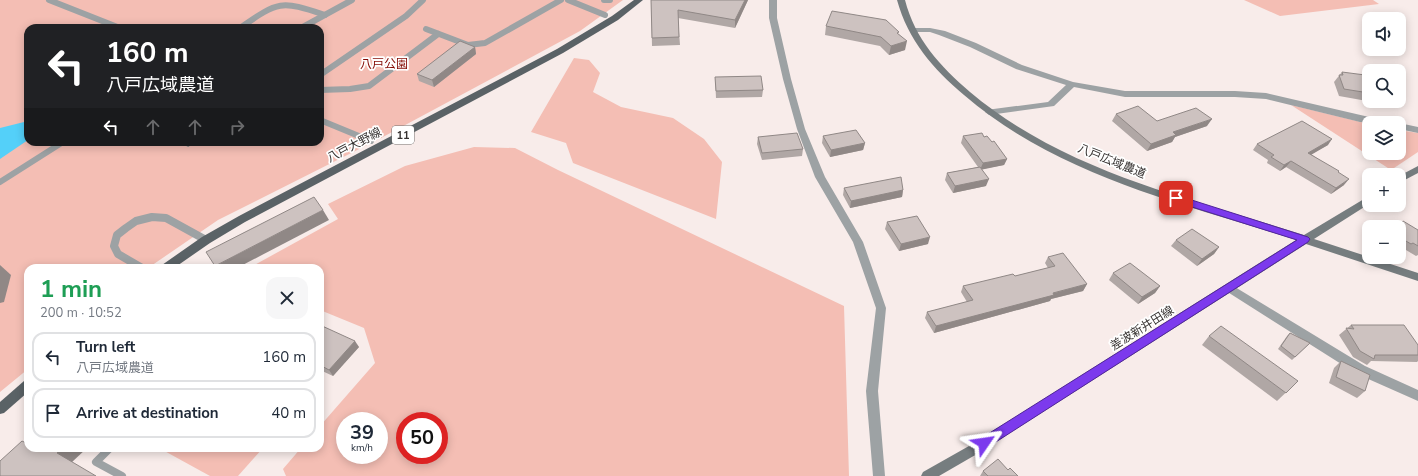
<!DOCTYPE html>
<meta charset="utf-8">
<style>
:root{--surface:#fff;--page:#f6f6f7;--text:#1f2937;--muted:#747a83;--line:#e0e1e3}
body{margin:0;font-family:"Nunito Sans","Noto Sans JP",sans-serif;background:var(--page);color:var(--text);height:100vh;display:flex;flex-direction:column;font-size:15px;white-space:nowrap}
*{box-sizing:border-box;margin:0}
p{font-size:13px;color:var(--muted)}
.icon{flex:none;width:22px;height:22px;fill:none;stroke:currentColor;stroke-width:2;stroke-linecap:round;stroke-linejoin:round}
.map{position:relative;flex:1;overflow:hidden}
.panel{position:absolute;left:24px;top:264px;width:300px;height:188px;display:flex;flex-direction:column;background:var(--surface);border-radius:12px;box-shadow:0 2px 10px #0003}
.panel>*{flex:none}
.banner{position:absolute;left:24px;top:24px;width:300px;height:122px;border-radius:12px;box-shadow:0 2px 10px #0003;background:#202124;color:#fff;overflow:hidden}
.buttons{position:absolute;left:1362px;top:12px;display:grid;gap:8px}
.buttons a{display:grid;place-items:center;width:44px;height:44px;border-radius:8px;background:var(--surface);box-shadow:0 2px 10px #0003;font-size:20px}
.speed{position:absolute;left:336px;top:412px;display:flex;gap:8px;font-size:20px;font-weight:700;text-align:center}
.speed>*{display:grid;place-content:center;width:52px;height:52px;border-radius:50%;background:var(--surface);box-shadow:0 2px 10px #0003;line-height:1}
.speed small{font-size:10px;font-weight:400}
.speed .limit{border:6px solid #d22;background:#fff;color:#111}
.pin{position:absolute;display:grid;place-items:center;width:34px;height:34px;color:#fff;margin:-17px;border-radius:8px;box-shadow:0 2px 6px #0006}
.me{position:absolute;width:44px;margin:-22px;rotate:58deg;stroke-linejoin:round;filter:drop-shadow(0 0 3px #0008)}
.turn{display:flex;align-items:center;gap:14px;height:84px;padding:0 16px;font-size:18px}
.turn .icon{width:52px;height:52px;stroke-width:2.5}
.turn b{display:block;font-size:28px;line-height:34px}
.lanes{display:flex;align-items:center;height:38px;padding:0 16px;background:#0003;justify-content:center;gap:20px;direction:ltr}
.lanes .off{opacity:.35}
.round{display:grid;place-items:center;flex:none;width:42px;height:42px;border-radius:12px;background:var(--page)}
.overview{display:flex;align-items:center;justify-content:space-between;height:68px;padding:0 16px}
h1{font-size:24px;font-weight:700;line-height:30px;color:#1e9e55}
ul{padding:0;list-style:none}
li{display:flex;align-items:center;gap:12px;height:50px;margin:0 8px 6px;padding:0 8px;border:2px solid var(--line);border-radius:12px}
li div{flex:1}
li b{display:block;font-size:15px}
li em{font-style:normal}
.map>svg:first-child{display:block}
.green{fill:#f4beb4;fill-rule:evenodd}
.water{fill:#54d0f9}
.lines{fill:none;stroke-linecap:round;stroke-linejoin:round}
.lane-far1{stroke:#9da2a4;stroke-width:6}
.lane{stroke:#9da2a4;stroke-width:8}
.street{fill:#9da2a4;fill-rule:evenodd}
.secondary{fill:#767d7f;fill-rule:evenodd}
.primary{fill:#5a6266;fill-rule:evenodd}
.wall{fill:#b0a7a5}
.shaded-wall{fill:#908886}
.building{fill:#cdc2c0;stroke:#908886}
.route{fill:#7c3aed;stroke:#51269a}
.labels{text-anchor:middle;stroke-width:3.5;stroke-linejoin:round;paint-order:stroke}
.shield{fill:#fff;stroke:#72706f;stroke-width:1}
.shield-label{font-size:11px;font-weight:bold;fill:#363231}
.park-label{font-size:12px;fill:#830902;stroke:#fff}
.street-label{font-size:12px;fill:#363231;stroke:#fff}
</style>
<div class="map">
<svg width="1418" height="476" viewBox="0 0 1418 476">
<rect width="100%" height="100%" fill="#f8ecea"/>
<g class="green">
<path d="M0,0H623L580,31L381,138L218,220L148,268H28V369L0,392ZM28,28H320V142H28Z"/>
<path d="M1244,0H1373L1379,4L1280,16Z"/>
<path d="M574,58L589,60L600,73L593,92L621,107L673,118L704,139L722,162L716,219L573,163L566,143L531,132Z"/>
<path d="M1291,105L1369,124V153H1399V130L1418,133V152L1391,170Z"/>
<path d="M474,147L515,148L558,170L844,306L849,476H286L283,469L301,448H320V426L375,363L364,328L320,310V268H249L338,219L328,204L405,166ZM345,421H379V455H345ZM405,421H439V455H405Z"/>
<path d="M159,448H263L238,476H210Z"/>
</g>
<path class="water" d="M28,121V140L0,159V128Z"/>
<g class="lines">
<g class="lane-far1">
<path d="M49,0L120,28"/>
<path d="M568,0L605,15"/>
<path d="M604,0H610"/>
<path d="M240,28C279,1 280,0 325,15"/>
<path d="M301,28L352,0"/>
<path d="M426,29L468,45L485,43L561,0"/>
<path d="M320,75L406,16L423,0"/>
<path d="M320,90L350,89L369,86L438,34"/>
<path d="M320,120L371,141"/>
<path d="M0,182L63,142"/>
</g>
<g class="lane">
<path d="M142,268L118,254L114,246L117,235L126,228L136,221L152,217L166,218L206,240"/>
<path d="M110,448L96,462L122,476"/>
</g>
<g class="street">
<path d="M769,0H777V18L791,79L805,129L825,177L863,242L886,308L878,391L885,476H873L866,391L876,308L853,242L815,177L797,129L783,79L769,18Z"/>
<path d="M910,28H930L945,31L976,43L1022,65L1073,82L1125,91H1235L1266,93L1382,120L1386,123H1369L1360,122L1266,99L1235,97H1125L1074,87L1054,106L989,115L985,112L986,110L1048,102L1066,85L1016,69L970,47L939,35L930,32H910Z"/>
<path d="M1399,123L1418,127V133L1399,129Z"/>
<path d="M1230,284L1365,366L1418,390V401L1357,374L1226,291L1225,288L1226,285Z"/>
</g>
<g class="secondary">
<path d="M897,0H905C915,39 940,66 970,92C1065,172 1189,198 1304,235L1369,196V204L1314,239L1418,273V281L1306,244L977,454L939,476H921L923,472L969,446L1296,240C1181,203 1058,176 964,95C933,69 908,40 897,0Z"/>
<path d="M1418,166V173L1399,183V176Z"/>
</g>
<g class="primary">
<path d="M634,0H643L618,20L563,53L245,222L210,243L174,268H161L162,265L202,237L239,216L557,49L612,16Z"/>
<path d="M28,380V392L4,413L0,414V402L24,381Z"/>
</g>
</g>
<g class="wall">
<path d="M651,0H748L735,28L678,18L680,45L652,46Z"/>
<path d="M826,26L899,34L905,50L889,55L880,46L825,35Z"/>
<path d="M475,47L476,54L434,87L419,81L417,74Z"/>
<path d="M1342,72L1369,84V99L1367,101L1339,96L1334,82Z"/>
<path d="M715,77L763,90L762,97L716,98Z"/>
<path d="M1116,114L1157,121L1207,126L1175,137L1172,142L1147,151L1112,121Z"/>
<path d="M823,136L865,143L863,150L830,157L822,143Z"/>
<path d="M963,136L984,137L992,142L1007,159L1004,165L982,169L986,186L953,193L945,180L947,173L978,167L961,143Z"/>
<path d="M758,137L803,149L802,156L762,160L757,144Z"/>
<path d="M178,142H196L188,147Z"/>
<path d="M1257,144L1328,145L1311,154L1338,173L1344,185L1331,194L1286,167L1280,171L1267,163L1268,160L1253,150Z"/>
<path d="M844,188L903,190L902,197L850,208L843,195Z"/>
<path d="M887,222L928,244L899,251L885,229Z"/>
<path d="M1399,227L1418,230V255L1416,256L1406,250L1404,251L1399,248Z"/>
<path d="M1176,240L1219,247L1214,254L1197,266L1171,246Z"/>
<path d="M1048,257L1087,284L1083,291L1051,299L1050,301L934,333L925,318L927,312L967,302L961,292L963,286L1015,276L1048,268L1045,263Z"/>
<path d="M1113,273L1160,286L1155,293L1138,304L1109,280Z"/>
<path d="M320,325L359,347L333,376L320,370Z"/>
<path d="M1351,325L1418,345V361L1417,362L1371,361L1367,365L1353,357L1339,335Z"/>
<path d="M1290,333L1310,343L1292,360L1278,349L1287,336Z"/>
<path d="M1209,336L1298,381L1277,401L1202,345Z"/>
<path d="M1341,361L1365,391L1357,398L1329,383L1334,368Z"/>
<path d="M1008,470L1018,476H980L983,471Z"/>
</g>
<g class="shaded-wall">
<path d="M745,0H748L735,28V20Z"/>
<path d="M907,41L905,50L889,55L891,46Z"/>
<path d="M475,47L476,54L434,87L432,80Z"/>
<path d="M1212,119L1207,126L1175,137L1172,142L1147,151L1151,144L1173,132Z"/>
<path d="M1332,139L1328,145L1304,159L1308,153Z"/>
<path d="M184,142H196L188,147Z"/>
<path d="M865,143L863,150L830,157L831,150Z"/>
<path d="M1007,159L1004,165L980,170L983,163Z"/>
<path d="M1291,161L1286,167L1280,171L1284,165Z"/>
<path d="M989,179L986,186L953,193L955,186Z"/>
<path d="M1349,179L1344,185L1331,194L1336,188Z"/>
<path d="M903,190L902,197L850,208L851,201Z"/>
<path d="M323,210L329,220L237,268H217L215,266Z"/>
<path d="M930,237L928,244L899,251L901,244Z"/>
<path d="M1219,247L1214,254L1197,266L1202,259Z"/>
<path d="M0,265L11,275L4,302L0,303Z"/>
<path d="M1087,284L1083,291L1051,299L1050,301L934,333L936,326Z"/>
<path d="M1160,286L1155,293L1138,304L1142,297Z"/>
<path d="M355,341L359,347L333,376L329,370Z"/>
<path d="M63,448H87L71,463L57,453Z"/>
</g>
<g class="building">
<path d="M651,0H745L735,20L678,10L679,37L652,38Z"/>
<path d="M832,11L886,20L899,32L897,33L907,41L891,46L881,37L826,26Z"/>
<path d="M460,41L475,47L432,80L417,74Z"/>
<path d="M1342,72L1365,75L1369,84V93L1344,89L1339,75H1343Z"/>
<path d="M761,76L763,90L716,91L715,77Z"/>
<path d="M1138,106L1157,121L1196,108L1212,119L1173,132L1176,135L1151,144L1116,114Z"/>
<path d="M1302,121L1332,139L1308,153L1339,171L1338,172L1349,179L1336,188L1291,161L1284,165L1271,157L1274,155L1257,144Z"/>
<path d="M856,130L865,143L831,150L823,136Z"/>
<path d="M797,133L803,149L762,153L758,137Z"/>
<path d="M982,133L984,137L987,136L992,142L994,141L1007,159L983,163L963,136Z"/>
<path d="M980,167L989,179L955,186L947,173Z"/>
<path d="M901,177L903,190L851,201L844,188Z"/>
<path d="M314,197L323,210L215,266L206,252Z"/>
<path d="M917,216L930,237L901,244L887,222Z"/>
<path d="M1403,221L1418,230V246L1413,243L1411,244L1399,237V227H1397Z"/>
<path d="M1192,229L1219,247L1202,259L1176,240Z"/>
<path d="M1063,253L1087,284L1053,293L1054,295L936,326L927,312L973,300L963,286L1013,274L1015,276L1055,266L1048,257Z"/>
<path d="M1130,263L1160,286L1142,297L1113,273Z"/>
<path d="M320,325L355,341L329,370L320,365Z"/>
<path d="M1351,325H1404L1418,345V355H1375L1374,359L1360,351L1346,328L1354,329Z"/>
<path d="M1221,326L1298,381L1286,393L1209,336Z"/>
<path d="M1290,333L1310,343L1295,357L1281,346Z"/>
<path d="M1341,361L1370,375L1365,391L1336,377Z"/>
<path d="M22,441L28,444V443V448H63L57,453L96,476H0V461Z"/>
<path d="M998,459L1008,470L1010,468L1018,476H988L983,471Z"/>
</g>
<path class="route" d="M1176,195L1308,237L1310,239L1308,242L988,447L984,448L980,447L979,443L980,439L1297,240L1173,201L1172,198Z"/>
<g class="labels">
<rect class="shield" x="392" y="126" width="22" height="18" rx="3"/>
<g class="shield-label">
<text x="403" y="139">11</text>
</g>
<g class="park-label">
<text x="384" y="68">八戸公園</text>
</g>
<g class="street-label">
<text transform="translate(354 145) rotate(-28)" y="4">八戸大野線</text>
<text transform="translate(1112 161) rotate(22)" y="4">八戸広域農道</text>
<text transform="translate(1142 328) rotate(-32)" y="4">差波新井田線</text>
</g>
</g>
</svg>
<div class="buttons">
<a><svg class="icon" aria-label="sound" viewBox="0 0 24 24"><path d="M4 9h4l5-4v14l-5-4H4zM17 9q2 3 0 6"/></svg></a>
<a><svg class="icon" aria-label="search" viewBox="0 0 24 24"><circle cx="10" cy="10" r="6"/><path d="M15 15l6 6"/></svg></a>
<a><svg class="icon" aria-label="layers" viewBox="0 0 24 24"><path d="M12 4l9 5-9 5-9-5zM3 14l9 5 9-5"/></svg></a>
<a>+</a>
<a>−</a>
</div>
<div class="speed"><div>39<small>km/h</small></div><div class="limit">50</div></div>
<div class="pin" style="left:1176px;top:198px;background:#d93025"><svg class="icon" aria-label="arrive" viewBox="0 0 24 24"><path d="M6 21V4h12l-3 4 3 4H6"/></svg></div>
<svg class="me" style="left:984px;top:443px" viewBox="-20 -20 40 40"><path d="M0-17L14 15 0 8-14 15z" fill="#7c3aed" stroke="#fff" stroke-width="4"/></svg>
<div class="banner">
<div class="turn"><svg class="icon" aria-label="left" viewBox="0 0 24 24"><path d="M17 20v-9H6M10 6l-5 5 5 5"/></svg><div><b>160 m</b>八戸広域農道</div></div>
<div class="lanes"><svg class="icon" aria-label="left" viewBox="0 0 24 24"><path d="M17 20v-9H6M10 6l-5 5 5 5"/></svg><svg class="icon off" aria-label="ahead" viewBox="0 0 24 24"><path d="M12 20V5M6 11l6-6 6 6"/></svg><svg class="icon off" aria-label="ahead" viewBox="0 0 24 24"><path d="M12 20V5M6 11l6-6 6 6"/></svg><svg class="icon off" aria-label="right" viewBox="0 0 24 24"><path d="M7 20v-9h11M14 6l5 5-5 5"/></svg></div>
</div>
<section class="panel">
<div class="overview"><div><h1>1 min</h1><p>200 m · 10:52</p></div><a class="round"><svg class="icon" aria-label="close" viewBox="0 0 24 24"><path d="M6 6l12 12M18 6L6 18"/></svg></a></div>
<ul>
<li><svg class="icon" aria-label="left" viewBox="0 0 24 24"><path d="M17 20v-9H6M10 6l-5 5 5 5"/></svg><div><b>Turn left</b><p>八戸広域農道</p></div><em>160 m</em></li>
<li><svg class="icon" aria-label="arrive" viewBox="0 0 24 24"><path d="M6 21V4h12l-3 4 3 4H6"/></svg><div><b>Arrive at destination</b></div><em>40 m</em></li>
</ul>
</section>
</div>
